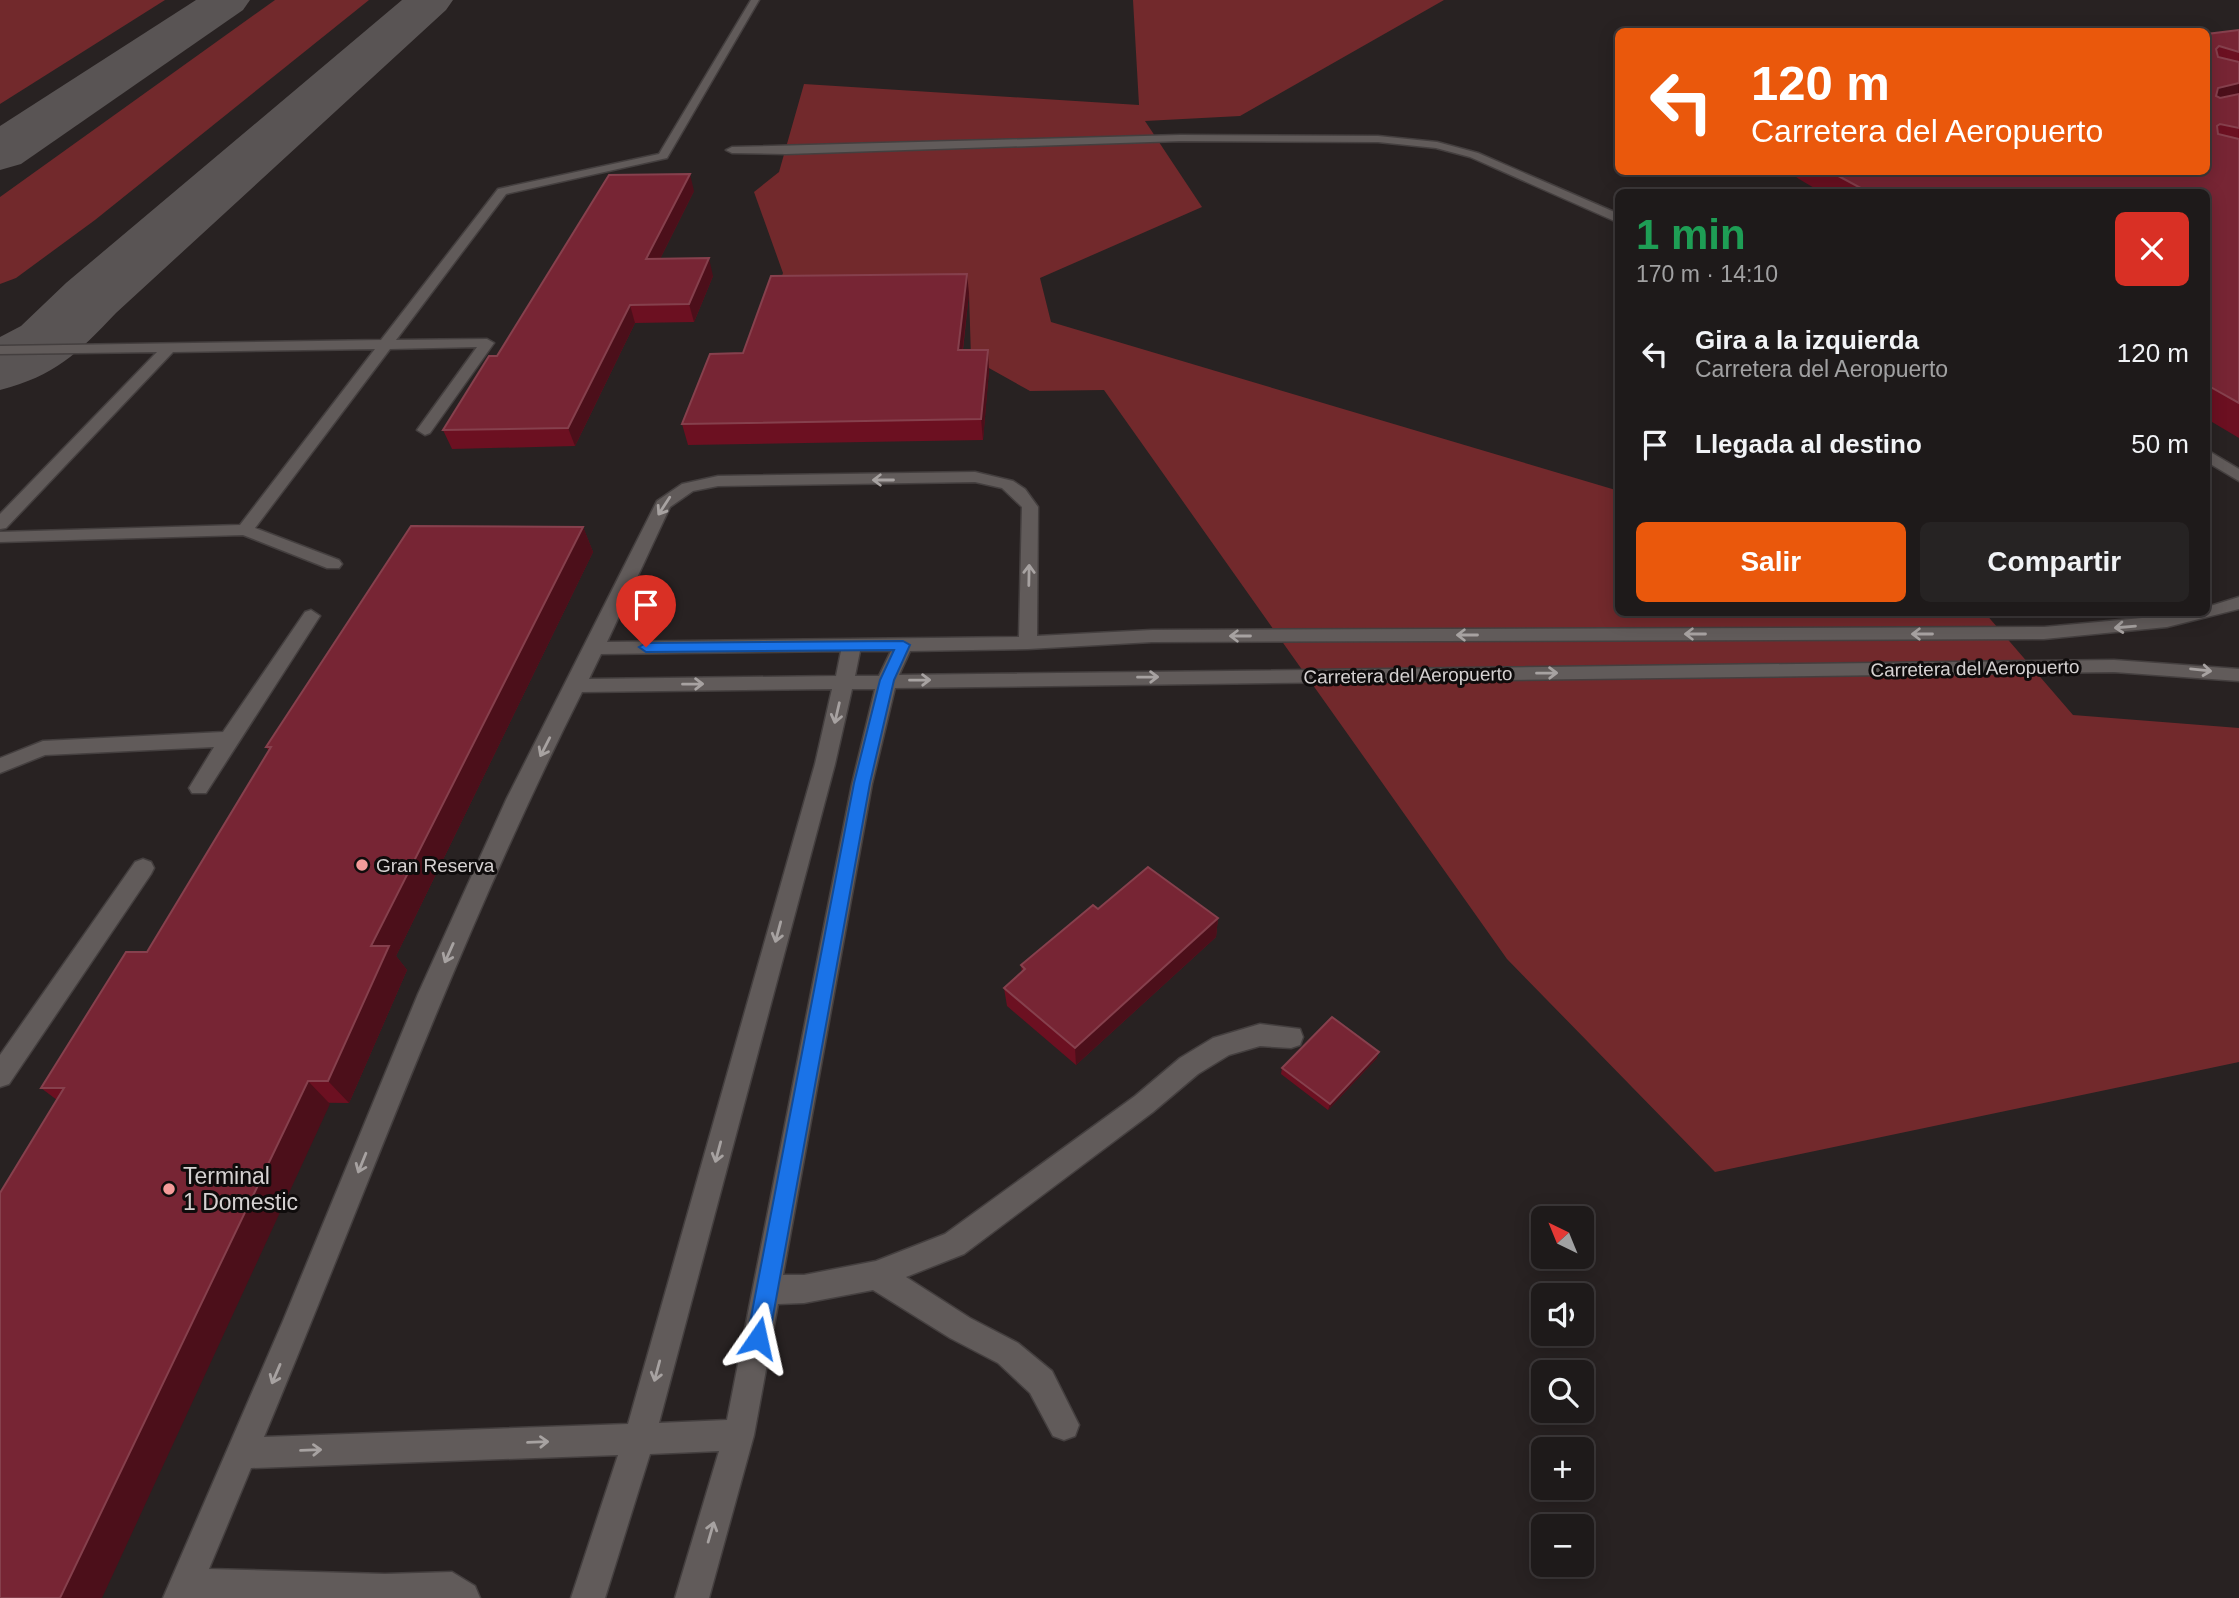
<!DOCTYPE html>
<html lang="es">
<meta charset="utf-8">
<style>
:root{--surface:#1e1a1a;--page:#262323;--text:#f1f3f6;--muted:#a1a1a2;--line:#3c3839;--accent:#ea580c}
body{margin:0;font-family:Arial,sans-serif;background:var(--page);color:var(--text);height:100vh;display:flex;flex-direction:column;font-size:26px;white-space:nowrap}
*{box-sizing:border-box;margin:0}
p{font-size:23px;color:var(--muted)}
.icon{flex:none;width:38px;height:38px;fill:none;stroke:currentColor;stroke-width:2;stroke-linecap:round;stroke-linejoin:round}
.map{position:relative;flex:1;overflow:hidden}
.panel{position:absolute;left:1615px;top:189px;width:595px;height:427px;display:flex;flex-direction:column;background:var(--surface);border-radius:10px;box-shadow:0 4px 18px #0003,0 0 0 2px var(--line)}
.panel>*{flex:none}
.banner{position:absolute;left:1615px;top:28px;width:595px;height:147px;border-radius:10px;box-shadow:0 4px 18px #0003,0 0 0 2px var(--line);background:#ea580c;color:#fff;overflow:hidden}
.needle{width:46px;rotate:317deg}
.controls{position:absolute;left:1531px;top:1206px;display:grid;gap:14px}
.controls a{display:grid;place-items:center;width:63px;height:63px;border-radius:10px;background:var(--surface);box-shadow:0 4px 18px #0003,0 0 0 2px var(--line);font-size:35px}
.pin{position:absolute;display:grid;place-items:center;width:60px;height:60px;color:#fff;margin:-72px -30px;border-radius:50% 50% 50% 0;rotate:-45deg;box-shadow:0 0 7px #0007}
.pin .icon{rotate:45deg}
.me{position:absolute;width:77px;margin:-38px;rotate:11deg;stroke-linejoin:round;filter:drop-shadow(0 0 5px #0008)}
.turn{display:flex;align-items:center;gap:24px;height:147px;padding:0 21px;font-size:32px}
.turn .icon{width:91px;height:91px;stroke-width:2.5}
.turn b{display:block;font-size:49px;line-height:60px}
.round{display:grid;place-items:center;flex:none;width:74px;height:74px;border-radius:10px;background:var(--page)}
.head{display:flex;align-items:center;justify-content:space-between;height:119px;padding:0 21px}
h1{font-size:42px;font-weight:700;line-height:52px;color:#1e9e55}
.action{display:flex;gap:14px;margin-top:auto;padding:14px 21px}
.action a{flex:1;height:80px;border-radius:10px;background:var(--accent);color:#fff;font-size:28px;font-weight:700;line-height:80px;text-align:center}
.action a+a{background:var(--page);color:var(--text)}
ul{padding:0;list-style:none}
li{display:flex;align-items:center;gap:21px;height:91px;padding:0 21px}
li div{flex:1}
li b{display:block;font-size:26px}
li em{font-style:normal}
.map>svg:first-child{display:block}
.green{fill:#72292c}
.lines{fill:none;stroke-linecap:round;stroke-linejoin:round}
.taxiway{fill:#595454;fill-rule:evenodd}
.minor-casing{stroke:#443f3f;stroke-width:3}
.minor{fill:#615b5a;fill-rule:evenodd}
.wall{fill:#6c1021}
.shaded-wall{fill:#4c0f1a}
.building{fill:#772534;stroke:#86404d;stroke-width:2}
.oneway{stroke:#a7a2a1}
.route{fill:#1a73e8;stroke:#114b97;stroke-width:2}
.poi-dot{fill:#f59b9a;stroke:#0f0c0c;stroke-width:2.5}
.labels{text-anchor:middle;stroke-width:6;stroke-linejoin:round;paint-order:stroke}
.street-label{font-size:19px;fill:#d5d1d1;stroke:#0f0c0c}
.poi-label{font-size:19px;fill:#d5d1d1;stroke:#0f0c0c;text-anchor:start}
.near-poi-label{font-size:23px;fill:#d5d1d1;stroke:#0f0c0c;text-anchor:start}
</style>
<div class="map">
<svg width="2239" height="1598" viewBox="0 0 2239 1598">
<rect width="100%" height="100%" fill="#282222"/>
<g class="green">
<path d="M0,0H165L0,104Z"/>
<path d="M275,0H369L95,220L16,278L0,284V197Z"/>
<path d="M1133,0H1444L1240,116L1145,121L1202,207L1040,278L1051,322L1619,491V612L1985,613L2073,715L2239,728V1062L1715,1172L1507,959L1104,390L1030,391L971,358L969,293L777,289L783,273L754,192L779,172L804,84L1139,105Z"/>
</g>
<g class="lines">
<g class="taxiway">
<path d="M196,0H250L243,10L21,164L0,170V126Z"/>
<path d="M402,0H453L446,10L116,313C78,353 55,376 0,390V337L21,326L66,283Z"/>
</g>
<defs>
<g id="minor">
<path d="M751,0H759L667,158L506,194L396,340L487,339L494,343L430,433L425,435L417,430L477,347L390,349L255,528L339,560L342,564L339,568H327L243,535L0,542V532L240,525L375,349L173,352L6,528L0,529V514L157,352L0,354V346L381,340L498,189L659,154Z"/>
<path d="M1180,135L1378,136L1437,142L1478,153L1619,214V223L1470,157L1436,148L1378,142L1180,141L786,154L732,153L726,150L732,147Z"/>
<path d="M2207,450L2239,469V481L2207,462Z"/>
<path d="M975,472L1013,481L1025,489L1038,507L1037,636L1152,630L2044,627L2207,612V607L2239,597V609L2167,627L2044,639L1152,642L1028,649L910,651L899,675L2114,660L2239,669V681L2114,672L895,688L872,784L783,1275H804L876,1261L945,1234L1135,1096L1180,1058L1213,1038L1260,1024L1300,1029L1303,1037L1300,1045L1291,1048L1260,1046L1229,1055L1198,1074L1153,1112L964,1254L906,1277L970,1318L1018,1343L1052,1371L1079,1425L1075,1436L1064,1440L1053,1436L1030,1393L998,1363L950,1338L873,1290L804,1303L778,1304L754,1435L709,1598H675L719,1451L650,1454L605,1598H571L618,1455L251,1468L209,1569L385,1574L452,1572L475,1586L480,1598H163L283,1321L418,994L506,800L657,501L682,484L718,476ZM975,482L1002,488L1022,507L1019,637L607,642L670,507L693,491L718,486ZM841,651L836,676L589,679L601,654ZM860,651H891L879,676H855ZM832,689L815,764L628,1424L264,1437C368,1188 460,934 582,692ZM852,689H875L852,784L727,1420L659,1423L835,764Z"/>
<path d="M311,610L320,616L206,793H192L189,788L214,747L45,755L0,773V758L43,741L223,732L305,612Z"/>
<path d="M143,859L151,862L154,868L151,874L9,1084L0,1087V1055L135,862Z"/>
</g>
</defs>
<use href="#minor" class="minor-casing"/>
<use href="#minor" class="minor"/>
</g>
<g class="wall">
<path d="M2239,30V438L2207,419V192H1821L1799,179L1789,172H2207V34Z"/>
<path d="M694,191L660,259L713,276L694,322L635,323L575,446L452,449L443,430L497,356Z"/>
<path d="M969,293L963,350L989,370L983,440L688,445L682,424L743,353Z"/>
<path d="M583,527L593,552L396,956L407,970L349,1103L57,1100L41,1088L147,952L269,751L266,747Z"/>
<path d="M1098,909L1218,918L1216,937L1076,1065L1007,1006L1004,988L1022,973L1021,965Z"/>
<path d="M1377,1058L1328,1110L1281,1074L1282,1068Z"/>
</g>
<g class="shaded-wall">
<path d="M2239,83V100L2207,107L2218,88Z"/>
<path d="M690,174L694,191L651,277L646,259Z"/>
<path d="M709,258L713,276L694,322L689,304Z"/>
<path d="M967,274L969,293L960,371L958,350Z"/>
<path d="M630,305L635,323L575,446L568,428Z"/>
<path d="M988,350L989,370L983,440L981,419Z"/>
<path d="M583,527L593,552L396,956L407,970L349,1103L328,1081L371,946Z"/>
<path d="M1218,918L1216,937L1076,1065L1075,1048Z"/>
<path d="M1379,1052L1377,1058L1328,1110L1330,1104Z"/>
<path d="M308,1081L330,1104L102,1598H60Z"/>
</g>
<g class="building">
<path d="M2239,30V52L2219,46L2216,49L2218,57L2239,62V83L2218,88L2216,96L2220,98L2239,94V128L2220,124L2217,126L2218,134L2239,139V403L2207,385V192H1868L1831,172H2207V34Z"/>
<path d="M690,174L646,259L709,258L689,304L630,305L568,428L443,430L489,356H497L609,175Z"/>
<path d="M967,274L958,350H988L981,419L682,424L710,354L743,353L771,276Z"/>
<path d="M411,526L583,527L371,946H389L328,1081H308L60,1598H0V1193L64,1088H41L126,952H147L271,747H266Z"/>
<path d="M1148,867L1218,918L1075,1048L1004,988L1025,969L1021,965L1093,905L1098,909Z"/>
<path d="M1332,1017L1379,1052L1330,1104L1282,1068Z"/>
</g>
<defs><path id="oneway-shaft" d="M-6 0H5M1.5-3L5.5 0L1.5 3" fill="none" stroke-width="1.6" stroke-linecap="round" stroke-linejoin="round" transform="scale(1.75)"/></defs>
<g class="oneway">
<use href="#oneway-shaft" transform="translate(883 480) rotate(180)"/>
<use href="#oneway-shaft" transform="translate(664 506) rotate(123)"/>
<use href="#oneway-shaft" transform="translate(1029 575) rotate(-89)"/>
<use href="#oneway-shaft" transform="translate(2125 627) rotate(175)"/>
<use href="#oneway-shaft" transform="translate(1695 634) rotate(180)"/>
<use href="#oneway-shaft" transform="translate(1922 634) rotate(180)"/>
<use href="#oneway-shaft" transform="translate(1467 635) rotate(180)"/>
<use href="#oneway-shaft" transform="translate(1240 636) rotate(180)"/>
<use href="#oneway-shaft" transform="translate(2201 670) rotate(6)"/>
<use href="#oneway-shaft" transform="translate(1547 673) rotate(-1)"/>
<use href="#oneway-shaft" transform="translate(1148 677) rotate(-1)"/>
<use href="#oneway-shaft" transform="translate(920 680) rotate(-1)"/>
<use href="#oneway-shaft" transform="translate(693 684) rotate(-1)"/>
<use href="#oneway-shaft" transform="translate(837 713) rotate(103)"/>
<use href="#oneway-shaft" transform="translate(545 747) rotate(117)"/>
<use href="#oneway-shaft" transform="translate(778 932) rotate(105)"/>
<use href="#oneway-shaft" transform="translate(449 953) rotate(114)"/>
<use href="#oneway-shaft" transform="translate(718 1152) rotate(105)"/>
<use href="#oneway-shaft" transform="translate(362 1163) rotate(112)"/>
<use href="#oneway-shaft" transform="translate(657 1371) rotate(105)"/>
<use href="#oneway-shaft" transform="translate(276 1374) rotate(113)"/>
<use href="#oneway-shaft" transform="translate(538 1442) rotate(-2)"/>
<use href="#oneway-shaft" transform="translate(311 1450) rotate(-2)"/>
<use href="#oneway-shaft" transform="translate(711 1532) rotate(-74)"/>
</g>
<path class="route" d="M903,641L910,645L894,680L870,783L769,1338L766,1346L758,1349L750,1346L747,1338L854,783L880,680L894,650L646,652L639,647L646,643Z"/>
<g class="poi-dot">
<circle cx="362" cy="865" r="7"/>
<circle cx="169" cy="1189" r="7"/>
</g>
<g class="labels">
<g class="street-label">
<text transform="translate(1975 668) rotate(-1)" y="7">Carretera del Aeropuerto</text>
<text transform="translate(1408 675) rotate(-1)" y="7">Carretera del Aeropuerto</text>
</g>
<g class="poi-label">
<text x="376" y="872">Gran Reserva</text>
</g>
<g class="near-poi-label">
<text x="183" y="1184">Terminal<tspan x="183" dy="26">1 Domestic</tspan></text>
</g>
</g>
</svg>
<div class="controls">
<a><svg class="needle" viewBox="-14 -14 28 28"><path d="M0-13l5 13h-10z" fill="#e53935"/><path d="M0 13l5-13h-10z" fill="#a1a1a2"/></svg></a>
<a><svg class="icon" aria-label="sound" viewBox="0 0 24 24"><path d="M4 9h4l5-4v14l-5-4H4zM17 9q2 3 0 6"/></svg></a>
<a><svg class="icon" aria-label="search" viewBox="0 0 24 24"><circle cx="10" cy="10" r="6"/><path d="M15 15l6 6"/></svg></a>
<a>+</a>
<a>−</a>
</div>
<div class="pin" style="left:646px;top:647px;background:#d93025"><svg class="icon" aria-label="arrive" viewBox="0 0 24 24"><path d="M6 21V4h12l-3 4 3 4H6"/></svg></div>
<svg class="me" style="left:758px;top:1338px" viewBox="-20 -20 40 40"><path d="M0-17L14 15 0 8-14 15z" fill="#1a73e8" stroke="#fff" stroke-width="4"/></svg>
<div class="banner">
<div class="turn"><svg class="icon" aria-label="left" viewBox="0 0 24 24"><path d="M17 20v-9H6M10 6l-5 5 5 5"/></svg><div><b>120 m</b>Carretera del Aeropuerto</div></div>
</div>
<section class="panel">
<div class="head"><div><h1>1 min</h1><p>170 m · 14:10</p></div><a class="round" style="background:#d93025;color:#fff"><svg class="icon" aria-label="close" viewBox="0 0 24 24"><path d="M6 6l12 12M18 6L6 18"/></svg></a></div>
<ul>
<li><svg class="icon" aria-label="left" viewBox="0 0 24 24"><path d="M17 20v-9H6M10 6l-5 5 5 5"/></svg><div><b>Gira a la izquierda</b><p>Carretera del Aeropuerto</p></div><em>120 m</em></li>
<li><svg class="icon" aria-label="arrive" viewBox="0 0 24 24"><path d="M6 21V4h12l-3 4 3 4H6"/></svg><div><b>Llegada al destino</b></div><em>50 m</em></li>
</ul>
<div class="action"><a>Salir</a><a>Compartir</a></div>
</section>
</div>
